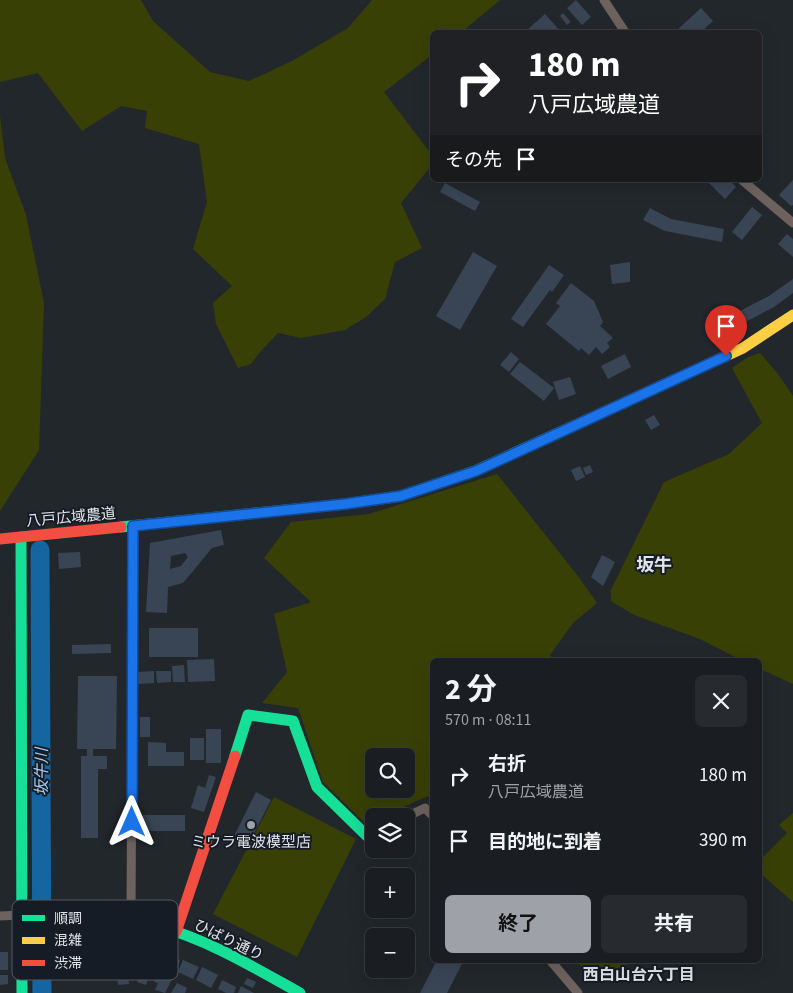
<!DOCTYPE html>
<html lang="ja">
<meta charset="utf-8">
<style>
:root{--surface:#1a1d21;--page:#272a2e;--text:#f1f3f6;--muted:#9fa2a5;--line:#383b3f;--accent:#9ea2a8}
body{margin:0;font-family:"Source Sans 3","Noto Sans JP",sans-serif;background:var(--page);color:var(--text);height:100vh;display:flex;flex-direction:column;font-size:19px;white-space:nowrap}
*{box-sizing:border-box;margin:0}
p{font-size:16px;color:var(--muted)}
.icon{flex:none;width:28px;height:28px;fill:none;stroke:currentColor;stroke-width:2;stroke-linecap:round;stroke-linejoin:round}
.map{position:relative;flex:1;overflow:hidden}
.drawer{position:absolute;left:430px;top:658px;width:332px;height:305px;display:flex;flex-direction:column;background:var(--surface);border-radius:8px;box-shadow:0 5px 20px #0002,0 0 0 1px var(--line)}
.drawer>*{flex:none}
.guide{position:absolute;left:430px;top:30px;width:332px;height:152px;border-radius:8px;box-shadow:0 5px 20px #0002,0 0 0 1px var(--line);background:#202124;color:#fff;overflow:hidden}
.controls{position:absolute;left:365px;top:748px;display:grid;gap:10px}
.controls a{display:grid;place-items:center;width:50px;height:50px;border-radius:8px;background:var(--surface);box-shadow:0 5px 20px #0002,0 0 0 1px var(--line);font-size:25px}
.pin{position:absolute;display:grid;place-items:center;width:42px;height:42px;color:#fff;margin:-51px -21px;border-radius:50% 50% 50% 0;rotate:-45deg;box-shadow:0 0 5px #0007}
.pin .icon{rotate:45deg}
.me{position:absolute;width:55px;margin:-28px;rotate:0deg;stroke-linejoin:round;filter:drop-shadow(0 0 4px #0008)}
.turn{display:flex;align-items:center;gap:18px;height:105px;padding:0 15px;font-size:22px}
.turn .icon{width:65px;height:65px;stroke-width:2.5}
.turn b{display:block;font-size:35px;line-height:42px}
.then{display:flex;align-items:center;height:48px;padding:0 15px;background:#0003;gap:10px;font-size:19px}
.round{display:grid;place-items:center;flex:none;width:52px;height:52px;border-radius:8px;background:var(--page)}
.head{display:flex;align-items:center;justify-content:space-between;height:85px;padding:0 15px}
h1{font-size:30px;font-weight:700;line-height:38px}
.button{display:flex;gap:10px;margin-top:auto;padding:10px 15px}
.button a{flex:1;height:58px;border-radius:8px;background:var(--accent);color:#111;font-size:20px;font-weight:700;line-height:58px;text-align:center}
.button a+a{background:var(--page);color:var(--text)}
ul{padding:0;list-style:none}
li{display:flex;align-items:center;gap:15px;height:65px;padding:0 15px}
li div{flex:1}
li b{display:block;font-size:19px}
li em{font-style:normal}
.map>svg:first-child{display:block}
.green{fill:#394006;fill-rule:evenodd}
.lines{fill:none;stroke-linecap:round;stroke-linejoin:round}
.river{stroke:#1565a0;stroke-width:19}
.building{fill:#394555;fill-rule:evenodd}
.street{stroke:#6e625f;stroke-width:9}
.fast{stroke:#16e098;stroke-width:11}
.slow{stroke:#ffcf43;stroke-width:11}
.jam{stroke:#f24e42;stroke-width:11}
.route-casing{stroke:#114b97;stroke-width:12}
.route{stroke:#1a73e8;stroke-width:9}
.poi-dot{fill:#9ea2a8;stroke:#161c25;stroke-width:2}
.labels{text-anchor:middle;stroke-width:4;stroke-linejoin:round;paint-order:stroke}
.street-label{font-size:15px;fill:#e1e5eb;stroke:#161c25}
.poi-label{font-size:15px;fill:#e1e5eb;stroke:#161c25}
.water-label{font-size:16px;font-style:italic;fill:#a9cef1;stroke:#161c25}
.neighbourhood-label{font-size:16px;font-weight:bold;fill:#e1e5eb;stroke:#161c25}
.quarter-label{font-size:18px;font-weight:bold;fill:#e1e5eb;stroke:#161c25}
.key{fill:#161c25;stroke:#535860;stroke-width:1}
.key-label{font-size:14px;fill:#e1e5eb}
</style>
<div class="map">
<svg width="793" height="993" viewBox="0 0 793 993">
<rect width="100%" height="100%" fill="#22272c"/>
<g class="green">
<path d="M0,0H141L153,21L210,72L249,81L292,61L348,28L372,0H500L462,32H432V55L384,92L432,155V165L401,203L422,248L395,262L385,299L366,317L345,330L301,338L278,333L260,352L251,364L238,368L216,324L213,303L232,286L193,249L207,202L199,144L145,128L147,111L121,106L82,131L38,73L0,82Z"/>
<path d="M0,116L5,158L26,215L44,303L39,450L0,511Z"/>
<path d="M760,353L778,374L793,396V684L760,669V660H741L700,639L634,615L611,601V590L664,482L729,454L762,423L732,368L748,357Z"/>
<path d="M497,474L578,576L597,603L573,623L550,655L554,660H432V801L428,796L383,816H374V820L366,824L323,782L298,708L262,703L287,672L274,614L311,602L264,558L291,522L369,514ZM406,756V789H374V756Z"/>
<path d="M274,797L356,839L297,957L213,914Z"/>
<path d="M793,813V902L760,873V860L787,833L779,825Z"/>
<path d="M576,960H636L593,981Z"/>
</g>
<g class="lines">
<path class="river" d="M40,550L42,993"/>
</g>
<g class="building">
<path d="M576,0L591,17L582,25L567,8Z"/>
<path d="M701,8L713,21L701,32H675Z"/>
<path d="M563,13L571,22L567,25L560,16Z"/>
<path d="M545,14L561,32H525Z"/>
<path d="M706,180H729L736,187L725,199Z"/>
<path d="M793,180V205L791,206L779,195Z"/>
<path d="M445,183L480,202L475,211L440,192Z"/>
<path d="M752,207L762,215L742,240L732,232Z"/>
<path d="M650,208L671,219L724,229L722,242L665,231L643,220Z"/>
<path d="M787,234L793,239V257L778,244Z"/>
<path d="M473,252L497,266L460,330L436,316Z"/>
<path d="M630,262V282L612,284L610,265Z"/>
<path d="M549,265L564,275L552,292L550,290L523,327L511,319Z"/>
<path d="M793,279V293L774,307L736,327L730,316L769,296Z"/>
<path d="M571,283L594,301L603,322L600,326L613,338L607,343L610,347L602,354L596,347L589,355L581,348L579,351L546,324L560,306L556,303Z"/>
<path d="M511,352L519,359L509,372L500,365Z"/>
<path d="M625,354L631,367L608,379L601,366Z"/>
<path d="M520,362L554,388L544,401L510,374Z"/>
<path d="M570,377L576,394L559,400L553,382Z"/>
<path d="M654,415L660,425L651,430L645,420Z"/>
<path d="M590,465L593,472L586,475L583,468Z"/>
<path d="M580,466L585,477L576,481L571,470Z"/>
<path d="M221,530L224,545L212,548L183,583L168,587L167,613L146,612L150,543ZM185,553L188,557L181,566L170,569L171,556Z"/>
<path d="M80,552L81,567L59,569L58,553Z"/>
<path d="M602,555L615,562L603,586L591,577Z"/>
<rect x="149" y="628" width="49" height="29"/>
<path d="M111,644V653L72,654V645Z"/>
<path d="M214,659L215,681L188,682L187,660Z"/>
<path d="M184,665L185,682H173L172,666Z"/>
<path d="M154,671V683L138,684L137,672Z"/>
<path d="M156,671H171V682L157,683Z"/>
<path d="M78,676H117L116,749H93V756H107V769H98V838H81V756H87V749H77Z"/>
<rect x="140" y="717" width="10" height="20"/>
<rect x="206" y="729" width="15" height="34"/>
<rect x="190" y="738" width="14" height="22"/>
<path d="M148,742L166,743V752H184V766H148Z"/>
<path d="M209,775L216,777L204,812L191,808L198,785L205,788Z"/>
<path d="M256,792L271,800L247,847L232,840Z"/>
<rect x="143" y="815" width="42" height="16"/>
<rect x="0" y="952" width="8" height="18"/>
<path d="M166,954L180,960L175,971L161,965Z"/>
<path d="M183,960L199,967L193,979L178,972Z"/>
<path d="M437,960H464L447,993H420Z"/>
<path d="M127,967L129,984L118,985L116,968Z"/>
<path d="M202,967L218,975L211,988L196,980Z"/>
<path d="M143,968L151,972L146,985L137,982Z"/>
<path d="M160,971L173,977L165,993L155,990L158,983L154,982Z"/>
<path d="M0,975H8V984L0,985Z"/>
<path d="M247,978L256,982L253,988L244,984Z"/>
<path d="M222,980L236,987L234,993H226L218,989Z"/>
<path d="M177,983L187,988L185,993H171Z"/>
<path d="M241,986L254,993H238Z"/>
</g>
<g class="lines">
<g class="street">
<path d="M604,0L625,32"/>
<path d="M742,180L793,223"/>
<path d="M406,817L425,808L432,815"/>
<path d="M0,916L21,915"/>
<path d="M131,920L133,526"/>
<path d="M550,960L578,993"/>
</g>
<g class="fast">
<path d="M121,527L345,504L401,496L475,471L571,427"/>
<path d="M21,537L22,993"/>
<path d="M235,756L248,715L293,721L317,787L367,836L374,833"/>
<path d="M21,915C67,914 113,915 158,926C209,940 255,968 300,993"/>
</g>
<path class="slow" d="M717,360L743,348L793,315"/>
<g class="jam">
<path d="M571,427L717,360"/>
<path d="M0,539L121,527"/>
<path d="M176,932L235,756"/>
</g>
</g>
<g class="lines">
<defs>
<path id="route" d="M132,822L133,526L345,504L401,496L476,471L726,356"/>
</defs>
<use href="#route" class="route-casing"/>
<use href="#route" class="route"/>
</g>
<circle class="poi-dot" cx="251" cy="825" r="5"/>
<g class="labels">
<g class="street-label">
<text transform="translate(71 517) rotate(-5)" y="5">八戸広域農道</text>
<text transform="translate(229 940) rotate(26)" y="5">ひばり通り</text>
</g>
<g class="poi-label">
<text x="251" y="847">ミウラ電波模型店</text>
</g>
<g class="water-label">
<text transform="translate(41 772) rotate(-90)" y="6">坂牛川</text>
</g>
<g class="neighbourhood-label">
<text x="639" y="980">西白山台六丁目</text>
</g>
<g class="quarter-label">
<text x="654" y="571">坂牛</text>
</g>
</g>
<rect x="12" y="900" width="166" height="80" rx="8" class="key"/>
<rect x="22" y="915" width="23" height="6" fill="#16e098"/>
<rect x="22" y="937" width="23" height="7" fill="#ffcf43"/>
<rect x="22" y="960" width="23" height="6" fill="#f24e42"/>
<g class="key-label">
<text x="54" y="923">順調</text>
<text x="54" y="945">混雑</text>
<text x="54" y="968">渋滞</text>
</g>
</svg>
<div class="controls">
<a><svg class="icon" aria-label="search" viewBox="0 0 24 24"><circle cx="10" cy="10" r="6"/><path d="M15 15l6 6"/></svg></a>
<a><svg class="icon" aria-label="layers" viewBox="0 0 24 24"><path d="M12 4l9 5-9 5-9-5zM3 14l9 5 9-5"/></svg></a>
<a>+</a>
<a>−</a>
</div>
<div class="pin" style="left:726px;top:356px;background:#d93025"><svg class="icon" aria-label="arrive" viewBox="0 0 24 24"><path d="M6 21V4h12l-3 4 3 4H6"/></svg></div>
<svg class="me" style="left:132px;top:822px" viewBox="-20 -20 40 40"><path d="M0-17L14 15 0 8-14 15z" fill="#1a73e8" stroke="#fff" stroke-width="4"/></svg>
<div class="guide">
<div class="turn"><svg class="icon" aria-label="right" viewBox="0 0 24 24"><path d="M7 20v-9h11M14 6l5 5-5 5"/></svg><div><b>180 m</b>八戸広域農道</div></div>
<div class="then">その先<svg class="icon" aria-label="arrive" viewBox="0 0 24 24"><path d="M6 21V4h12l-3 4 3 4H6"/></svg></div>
</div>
<section class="drawer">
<div class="head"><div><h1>2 分</h1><p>570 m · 08:11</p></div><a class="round"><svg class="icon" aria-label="close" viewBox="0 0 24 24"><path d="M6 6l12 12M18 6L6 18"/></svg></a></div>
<ul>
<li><svg class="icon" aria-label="right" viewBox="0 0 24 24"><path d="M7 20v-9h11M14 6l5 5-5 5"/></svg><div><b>右折</b><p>八戸広域農道</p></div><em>180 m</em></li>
<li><svg class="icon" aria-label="arrive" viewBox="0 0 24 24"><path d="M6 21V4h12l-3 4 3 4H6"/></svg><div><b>目的地に到着</b></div><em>390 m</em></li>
</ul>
<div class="button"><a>終了</a><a>共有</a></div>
</section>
</div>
